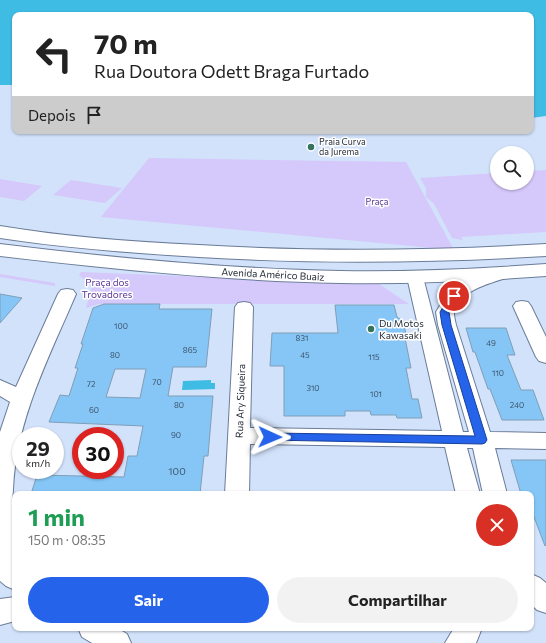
<!DOCTYPE html>
<html lang="pt">
<meta charset="utf-8">
<style>
:root{--surface:#fff;--page:#f2f2f2;--text:#222;--muted:#767676;--accent:#2563eb}
body{margin:0;font-family:Commissioner,sans-serif;background:var(--page);color:var(--text);height:100vh;display:flex;flex-direction:column;font-size:15px;white-space:nowrap}
*{box-sizing:border-box;margin:0}
p{font-size:13px;color:var(--muted)}
.icon{flex:none;width:22px;height:22px;fill:none;stroke:currentColor;stroke-width:2;stroke-linecap:round;stroke-linejoin:round}
.map{position:relative;flex:1;overflow:hidden}
.sheet{position:absolute;left:12px;top:491px;width:522px;height:140px;display:flex;flex-direction:column;background:var(--surface);border-radius:8px;box-shadow:0 1px 3px #0004}
.sheet>*{flex:none}
.banner{position:absolute;left:12px;top:12px;width:522px;height:122px;border-radius:8px;box-shadow:0 1px 3px #0004;background:#fff;color:var(--text);overflow:hidden}
.buttons{position:absolute;left:490px;top:146px;display:grid;gap:8px}
.buttons a{display:grid;place-items:center;width:44px;height:44px;border-radius:50%;background:var(--surface);box-shadow:0 1px 3px #0004;font-size:20px}
.speed{position:absolute;left:12px;top:427px;display:flex;gap:8px;font-size:20px;font-weight:700;text-align:center}
.speed>*{display:grid;place-content:center;width:52px;height:52px;border-radius:50%;background:var(--surface);box-shadow:0 1px 3px #0004;line-height:1}
.speed small{font-size:10px;font-weight:400}
.speed .limit{border:6px solid #d22;background:#fff;color:#111}
.pin{position:absolute;display:grid;place-items:center;width:34px;height:34px;color:#fff;margin:-17px;border:2px solid #fff;border-radius:50%;box-shadow:0 1px 4px #0007}
.me{position:absolute;width:44px;margin:-22px;rotate:91deg;stroke-linejoin:round;filter:drop-shadow(0 0 3px #0008)}
.turn{display:flex;align-items:center;gap:14px;height:84px;padding:0 16px;font-size:18px}
.turn .icon{width:52px;height:52px;stroke-width:2.5}
.turn b{display:block;font-size:28px;line-height:34px}
.then{display:flex;align-items:center;height:38px;padding:0 16px;background:#0003;gap:8px;font-size:15px}
.round{display:grid;place-items:center;flex:none;width:42px;height:42px;border-radius:21px;background:var(--page)}
.overview{display:flex;align-items:center;justify-content:space-between;height:68px;padding:0 16px}
h1{font-size:24px;font-weight:700;line-height:30px;color:#1e9e55}
.action{display:flex;gap:8px;margin-top:auto;padding:8px 16px}
.action a{flex:1;height:46px;border-radius:24px;background:var(--accent);color:#fff;font-size:16px;font-weight:700;line-height:46px;text-align:center}
.action a+a{background:var(--page);color:var(--text)}
.map>svg:first-child{display:block}
.green{fill:#d5c8fa}
.water{fill:#3fbce4}
.building{fill:#85c6f7;stroke:#809eb6;fill-rule:evenodd}
.lines{fill:none;stroke-linecap:round;stroke-linejoin:round}
.minor-casing{stroke:#6b7c98;stroke-width:2}
.secondary-casing{stroke:#6b7c98;stroke-width:2}
.minor{fill:#fff;fill-rule:evenodd}
.secondary{fill:#fff;fill-rule:evenodd}
.route{fill:#2563eb;stroke:#184099}
.poi-dot{fill:#35735e;stroke:#fff;stroke-width:1.5}
.labels{text-anchor:middle;stroke-width:3;stroke-linejoin:round;paint-order:stroke}
.number-label{font-size:8px;fill:#3e5469}
.far-poi-label{font-size:9px;fill:#272e3a;stroke:#fff;text-anchor:start}
.far-park-label{font-size:9px;fill:#5a3696;stroke:#fff}
.street-label{font-size:10px;fill:#272e3a;stroke:#fff}
.park-label{font-size:10px;fill:#5a3696;stroke:#fff}
.poi-label{font-size:10px;fill:#272e3a;stroke:#fff;text-anchor:start}
.near-number-label{font-size:10px;fill:#3e5469}
</style>
<div class="map">
<svg width="546" height="643" viewBox="0 0 546 643">
<rect width="100%" height="100%" fill="#d2e2fb"/>
<g class="green">
<path d="M149,158L406,162L454,250L101,217Z"/>
<path d="M546,170V232L461,237L463,240L452,238L434,204L426,197V188L420,178L497,173V183H527V171Z"/>
<path d="M0,179L42,186L24,201L0,197Z"/>
<path d="M71,180L122,188L105,203L53,195Z"/>
<path d="M81,272L379,284L409,304H99L86,308L92,286L79,275Z"/>
<path d="M0,274L55,283V286L0,277Z"/>
</g>
<g class="water">
<path d="M0,0H546V116L531,118V15H15V85H0Z"/>
<path d="M211,380V383H215V389L182,390L183,381Z"/>
</g>
<g class="building">
<path d="M0,294L22,298L0,323Z"/>
<path d="M104,304H160L159,309H212L206,367H173L168,396H213L208,456H204L200,494H31L37,475L124,477L128,456H137L143,426L49,422L60,395L69,396L78,368H75L83,344H81L93,308ZM115,369H146L140,398L106,397Z"/>
<path d="M335,305H394L397,317L403,321L407,338H405L411,368H406L412,399H418L422,418H397L396,415H371L370,411H345V416H284V366H270L272,333H338Z"/>
<path d="M466,328H506L515,355H507L521,390H533L544,420H502L490,389H488L475,352H473Z"/>
<path d="M511,460H546V545L545,546L531,509V494H521Z"/>
</g>
<g class="lines">
<defs>
<g id="minor">
<path d="M500,269L506,270L508,274L506,278C490,283 456,292 454,313C454,316 455,321 456,325L490,432L546,433V449L495,448L507,494H483L473,448H467L480,494H456L445,447L250,444L249,494H225L235,307L238,303L244,302L250,303L253,307L250,428L442,431L407,277L409,273L415,272L421,273L423,277L463,432H469L438,325L436,312L448,292L462,281Z"/>
<path d="M67,289L73,290L76,294C49,357 16,420 13,489C11,509 14,528 15,547C16,561 15,575 15,590L6,586L0,581V432L10,402L0,396V380L16,387L58,294L61,290Z"/>
<path d="M522,301L528,302L531,306L546,337V363L539,361L536,357L513,306L516,302Z"/>
<path d="M531,574L540,578L546,583V613L537,610L531,604Z"/>
<path d="M15,597V621L0,625V599Z"/>
<path d="M78,628H117L127,634L131,643H92L82,637Z"/>
<path d="M454,628H482L476,643H445Z"/>
</g>
<g id="secondary">
<path d="M0,226C66,237 132,242 199,245C314,252 430,251 546,244V256C430,263 314,264 199,257C132,253 66,248 0,238Z"/>
<path d="M0,244C113,258 227,269 341,271C409,272 478,269 546,264V276C478,281 409,284 341,283C226,281 113,269 0,256Z"/>
</g>
</defs>
<use href="#minor" class="minor-casing"/>
<use href="#secondary" class="secondary-casing"/>
<use href="#minor" class="minor"/>
<use href="#secondary" class="secondary"/>
</g>
<path class="route" d="M454,293L459,296L449,312L451,325L487,440L485,443L482,444L266,440L264,437L266,434L270,433L475,436L442,325L440,312L451,294Z"/>
<g class="poi-dot">
<circle cx="311" cy="147" r="4"/>
<circle cx="371" cy="329" r="4"/>
</g>
<g class="labels">
<g class="number-label">
<text x="121" y="329">100</text>
<text x="302" y="341">831</text>
<text x="491" y="346">49</text>
<text x="190" y="353">865</text>
<text x="115" y="358">80</text>
<text x="305" y="358">45</text>
<text x="374" y="360">115</text>
<text x="498" y="376">110</text>
<text x="157" y="385">70</text>
<text x="91" y="387">72</text>
<text x="313" y="391">310</text>
<text x="376" y="397">101</text>
<text x="179" y="408">80</text>
<text x="517" y="408">240</text>
<text x="94" y="413">60</text>
<text x="176" y="438">90</text>
</g>
<g class="far-poi-label">
<text x="319" y="145">Praia Curva<tspan x="319" dy="10">da Jurema</tspan></text>
</g>
<g class="far-park-label">
<text x="377" y="205">Praça</text>
</g>
<g class="street-label">
<text transform="translate(273 274) rotate(3)" y="4">Avenida Américo Buaiz</text>
<text transform="translate(240 401) rotate(-88)" y="4">Rua Ary Siqueira</text>
</g>
<g class="park-label">
<text x="107" y="286">Praça dos<tspan x="107" dy="12">Trovadores</tspan></text>
</g>
<g class="poi-label">
<text x="379" y="327">Du Motos<tspan x="379" dy="12">Kawasaki</tspan></text>
</g>
<g class="near-number-label">
<text x="177" y="475">100</text>
</g>
</g>
</svg>
<div class="buttons">
<a><svg class="icon" aria-label="search" viewBox="0 0 24 24"><circle cx="10" cy="10" r="6"/><path d="M15 15l6 6"/></svg></a>
</div>
<div class="speed"><div>29<small>km/h</small></div><div class="limit">30</div></div>
<div class="pin" style="left:454px;top:296px;background:#d93025"><svg class="icon" aria-label="arrive" viewBox="0 0 24 24"><path d="M6 21V4h12l-3 4 3 4H6"/></svg></div>
<svg class="me" style="left:270px;top:437px" viewBox="-20 -20 40 40"><path d="M0-17L14 15 0 8-14 15z" fill="#2563eb" stroke="#fff" stroke-width="4"/></svg>
<div class="banner">
<div class="turn"><svg class="icon" aria-label="left" viewBox="0 0 24 24"><path d="M17 20v-9H6M10 6l-5 5 5 5"/></svg><div><b>70 m</b>Rua Doutora Odett Braga Furtado</div></div>
<div class="then">Depois<svg class="icon" aria-label="arrive" viewBox="0 0 24 24"><path d="M6 21V4h12l-3 4 3 4H6"/></svg></div>
</div>
<section class="sheet">
<div class="overview"><div><h1>1 min</h1><p>150 m · 08:35</p></div><a class="round" style="background:#d93025;color:#fff"><svg class="icon" aria-label="close" viewBox="0 0 24 24"><path d="M6 6l12 12M18 6L6 18"/></svg></a></div>
<div class="action"><a>Sair</a><a>Compartilhar</a></div>
</section>
</div>
